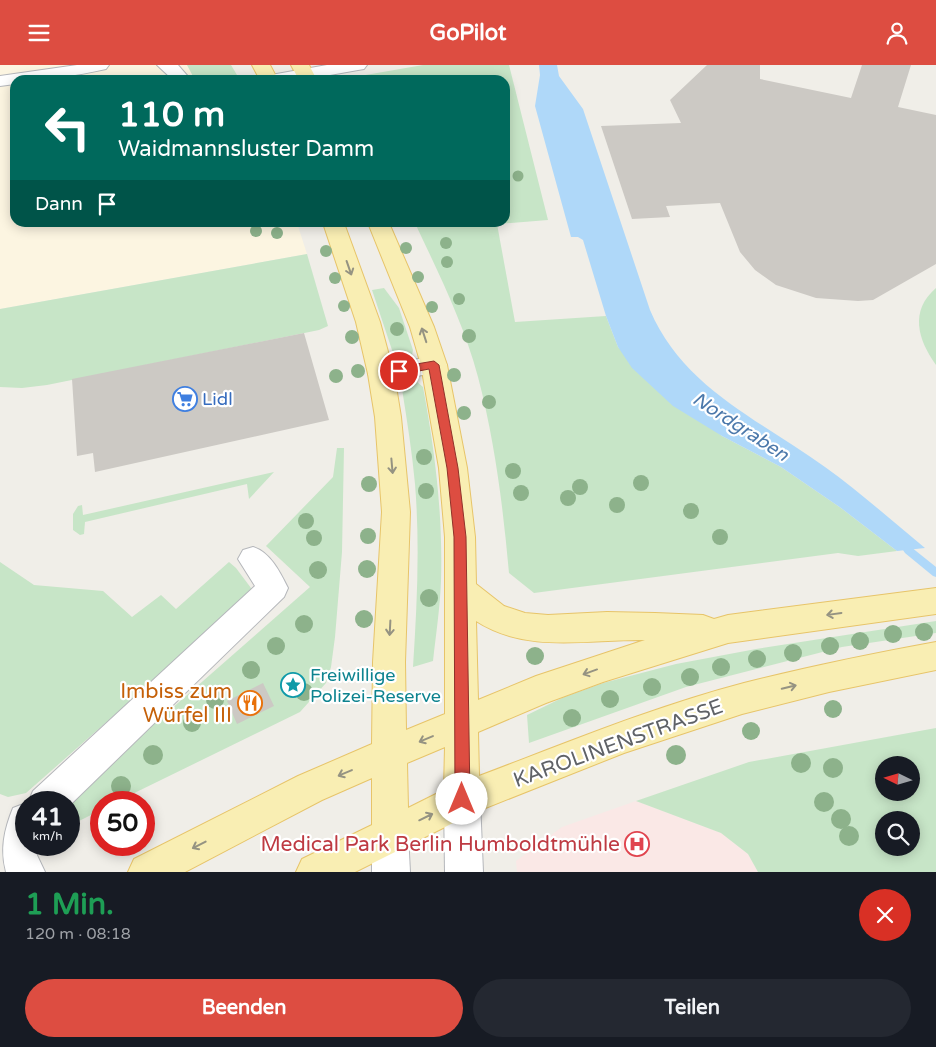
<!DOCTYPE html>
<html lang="de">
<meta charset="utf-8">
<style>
:root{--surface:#171b24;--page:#242831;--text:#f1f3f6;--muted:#9ea1a6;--accent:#dd4d41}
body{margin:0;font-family:"Varela Round",sans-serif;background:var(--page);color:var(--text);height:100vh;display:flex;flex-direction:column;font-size:19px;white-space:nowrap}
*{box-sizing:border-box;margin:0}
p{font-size:16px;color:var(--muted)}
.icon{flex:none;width:28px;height:28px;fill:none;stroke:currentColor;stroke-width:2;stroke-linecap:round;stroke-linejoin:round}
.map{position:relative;height:807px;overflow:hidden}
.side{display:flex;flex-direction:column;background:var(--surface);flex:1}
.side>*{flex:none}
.top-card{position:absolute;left:10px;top:10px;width:500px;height:152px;border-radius:15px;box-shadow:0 2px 12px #0003;background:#00695c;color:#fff;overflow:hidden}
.needle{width:32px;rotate:275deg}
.controls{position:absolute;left:875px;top:691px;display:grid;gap:10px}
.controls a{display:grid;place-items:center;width:45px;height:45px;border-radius:50%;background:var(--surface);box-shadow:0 2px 12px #0003;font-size:25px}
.speed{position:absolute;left:15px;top:726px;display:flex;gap:10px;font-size:25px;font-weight:700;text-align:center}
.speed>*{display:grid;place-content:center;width:65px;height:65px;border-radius:50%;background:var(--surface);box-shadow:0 2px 12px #0003;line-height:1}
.speed small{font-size:12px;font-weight:400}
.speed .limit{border:8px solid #d22;background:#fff;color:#111}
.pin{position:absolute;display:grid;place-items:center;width:42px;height:42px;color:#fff;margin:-21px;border:2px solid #fff;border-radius:50%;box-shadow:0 1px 5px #0007}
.me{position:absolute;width:55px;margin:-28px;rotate:0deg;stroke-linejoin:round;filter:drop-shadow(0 0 4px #0008)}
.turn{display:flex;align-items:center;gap:18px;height:105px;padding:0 25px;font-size:22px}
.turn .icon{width:65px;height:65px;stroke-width:2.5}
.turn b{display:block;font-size:35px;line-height:42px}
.then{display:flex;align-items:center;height:48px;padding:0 25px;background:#0003;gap:10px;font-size:19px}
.round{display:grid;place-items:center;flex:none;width:52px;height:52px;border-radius:26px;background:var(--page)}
.headline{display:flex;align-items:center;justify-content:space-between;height:85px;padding:0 25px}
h1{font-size:30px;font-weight:700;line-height:38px;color:#1e9e55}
.primary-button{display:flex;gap:10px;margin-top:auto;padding:10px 25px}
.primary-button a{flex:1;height:58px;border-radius:30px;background:var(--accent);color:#fff;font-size:20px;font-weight:700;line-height:58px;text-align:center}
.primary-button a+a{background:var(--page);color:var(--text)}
header{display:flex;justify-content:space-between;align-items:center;height:65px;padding:0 25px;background:var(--accent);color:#fff;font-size:22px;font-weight:700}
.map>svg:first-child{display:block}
.commercial{fill:#fcf5e1}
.medical{fill:#fae8e6}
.green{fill:#c7e5c7;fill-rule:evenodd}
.water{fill:#afd8f9}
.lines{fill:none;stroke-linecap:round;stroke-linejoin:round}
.stream{fill:#afd8f9;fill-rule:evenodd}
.building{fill:#ccc9c4}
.minor-casing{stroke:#b5b7bb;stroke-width:2}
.major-casing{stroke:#e7c469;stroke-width:2}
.minor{fill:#fff;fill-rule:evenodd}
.major{fill:#f9eeb3;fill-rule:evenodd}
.tree{fill:#8db28b}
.oneway{stroke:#959382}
.route{fill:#dd4d41;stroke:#90322a}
.labels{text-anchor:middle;stroke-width:4.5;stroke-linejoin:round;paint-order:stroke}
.shop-label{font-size:18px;fill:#366cbe;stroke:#fff;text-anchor:start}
.culture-label{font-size:18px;fill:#0d838f;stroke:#fff;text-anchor:start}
.water-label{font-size:19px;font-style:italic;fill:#4c79ab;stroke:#fff}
.near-food-label{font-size:21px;fill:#c56008;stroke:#fff;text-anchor:end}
.near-street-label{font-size:21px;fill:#5f6267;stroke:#fff}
.near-health-label{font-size:21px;fill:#be3a42;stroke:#fff;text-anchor:end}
</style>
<header><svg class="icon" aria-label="menu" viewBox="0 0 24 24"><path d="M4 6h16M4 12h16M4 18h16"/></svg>GoPilot<svg class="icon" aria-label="person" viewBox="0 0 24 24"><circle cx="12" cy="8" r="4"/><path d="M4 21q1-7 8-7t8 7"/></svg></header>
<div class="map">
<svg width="936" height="807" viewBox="0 0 936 807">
<rect width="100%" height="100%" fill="#f0eee8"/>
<path class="commercial" d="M0,0H187L195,15H15V158H297L307,189L0,244Z"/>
<path class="medical" d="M636,736L721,768L748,789L758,807H517L516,796L562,762Z"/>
<g class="green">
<path d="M187,0H231L240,15H195Z"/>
<path d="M423,0H509L548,155L497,159L515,257L606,251L618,282L722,371L781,402L841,443L897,486L858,491L838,488L534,528L509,508C503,442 495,377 478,312C464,259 438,207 415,158H505V15H351L354,12Z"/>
<path d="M307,189L328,261L319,265L47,320L22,323L0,322V244Z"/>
<path d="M384,223L399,243L413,285L412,290C405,294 398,295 393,288L372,225Z"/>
<path d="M936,223V300C918,275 909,246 936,223Z"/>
<path d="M416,316L423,322C435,386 443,450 441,516C440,543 436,569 433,596L413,602C417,541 420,480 415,419C412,387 407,355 402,324L404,320Z"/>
<path d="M337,383H344L342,487L335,572L331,602L326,618L300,647L116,737L101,738V745L69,761V738H64L310,522L266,481L333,412Z"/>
<path d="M274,407L249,434L247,419L85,457L84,469L80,470L73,465V449L78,441L82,440L83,450Z"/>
<path d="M0,497L34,520L103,526L132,552L161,530L176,544L229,497L236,503L254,527L26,728L8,732L0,729Z"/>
<path d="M936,556V568L842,582L686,622L529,678L527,650L564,632L603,618L676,599L756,584Z"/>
<path d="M936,663V807H758L748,789L721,768L636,736L749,697ZM884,700H911V728H884ZM884,755H911V782H884Z"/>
</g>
<path class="water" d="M539,0H557L559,11L583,44L650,245C683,323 760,355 825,402C860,427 892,456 925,483L897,486L841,443L781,402L722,371L673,341L632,303L618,282L606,251L583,175L578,172H571L535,41L540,10Z"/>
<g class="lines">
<path class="stream" d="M908,481L911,482L936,502V512L933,511L905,488L903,485L905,482Z"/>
</g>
<g class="building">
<path d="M707,0H760V14L851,33L862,0H911L898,42L936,50V199L873,235L858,236L816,233L776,220L755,205L740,187L720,138L666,141L670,152L632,154L601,61L681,58L670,35Z"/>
<path d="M304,268L329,355L95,407L93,388L77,391L72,314Z"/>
<path d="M263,618L274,641L237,659L227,636Z"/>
</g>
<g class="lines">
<defs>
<g id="minor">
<path d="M77,0H109L106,4C75,11 47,15 15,15V19L0,21V11Z"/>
<path d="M157,0H178L191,15H173Z"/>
<path d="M327,0H367L364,4L358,5L302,15H262L265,11L271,10Z"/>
<path d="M434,291L443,294L447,300L443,306L381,318L372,315L368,309L372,303Z"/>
<path d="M253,482C270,487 280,507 288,523L284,532L69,741V738H28L33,726L255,521L238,494L243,485Z"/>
<path d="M462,717L475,723L480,735L483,807H445L444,735L449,723Z"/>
<path d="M26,738V780H37L35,786L45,807H6C0,785 4,765 13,743Z"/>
<path d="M390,751L403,756L408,769L410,807H372V769L377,756Z"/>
</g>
<g id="major">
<path d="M252,0H270L278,15H260Z"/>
<path d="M291,0H309L317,15H299Z"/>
<path d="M323,158H344L380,257L394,309L401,352L410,447L405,597L406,665L445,649V472L439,403L421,300L410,262L368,158H389L434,262L447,300L467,403L475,472L476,519L504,541L525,548L548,550L607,547L655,548L703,550L714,554L728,550L936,523V549L728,578L603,617L546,638L478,667L479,711C566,678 653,642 744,618C807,602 871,589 936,577V605L829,627L742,649L624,688L473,748L355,807H296L302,794L372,760V713L322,735L185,807H128L134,794L298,711L372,679L373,597L382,447L375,352L368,309L356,257ZM476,556C527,589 588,574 645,575L536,611L478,635ZM445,682L444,725L408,743L407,698Z"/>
</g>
</defs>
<use href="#minor" class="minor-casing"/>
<use href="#major" class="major-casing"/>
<use href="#minor" class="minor"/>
<use href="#major" class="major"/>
</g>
<g class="tree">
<circle cx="518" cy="111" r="5.5"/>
<circle cx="256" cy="166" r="6"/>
<circle cx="277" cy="168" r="6"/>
<circle cx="446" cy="178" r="6"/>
<circle cx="406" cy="183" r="6"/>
<circle cx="326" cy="186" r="6"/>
<circle cx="447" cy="197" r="6"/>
<circle cx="418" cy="212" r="6"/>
<circle cx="335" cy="213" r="6"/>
<circle cx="459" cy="234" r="6"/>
<circle cx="344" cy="241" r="6"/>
<circle cx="432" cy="242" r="6"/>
<circle cx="397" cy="264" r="7"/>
<circle cx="469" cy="271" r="7"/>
<circle cx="352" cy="272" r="7"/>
<circle cx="358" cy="306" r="7"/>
<circle cx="454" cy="310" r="7"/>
<circle cx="336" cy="311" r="7"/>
<circle cx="489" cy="337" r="7"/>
<circle cx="464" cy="348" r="7"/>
<circle cx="424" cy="392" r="8"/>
<circle cx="513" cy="406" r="8"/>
<circle cx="641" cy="418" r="8"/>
<circle cx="369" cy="419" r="8"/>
<circle cx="580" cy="422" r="8"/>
<circle cx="426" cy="426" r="8"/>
<circle cx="521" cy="428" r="8"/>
<circle cx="568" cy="433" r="8"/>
<circle cx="617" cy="440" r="8"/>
<circle cx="691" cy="446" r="8"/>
<circle cx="306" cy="456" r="8"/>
<circle cx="368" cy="471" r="8"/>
<circle cx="720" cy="472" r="8"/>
<circle cx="314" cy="473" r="8"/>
<circle cx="367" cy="504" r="9"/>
<circle cx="318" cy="505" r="9"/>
<circle cx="429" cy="533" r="9"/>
<circle cx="364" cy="554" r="9"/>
<circle cx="304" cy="559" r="9"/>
<circle cx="924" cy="567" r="9"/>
<circle cx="893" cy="569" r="9"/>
<circle cx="860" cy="576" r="9"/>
<circle cx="276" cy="581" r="9"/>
<circle cx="830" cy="581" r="9"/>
<circle cx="793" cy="588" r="9"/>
<circle cx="535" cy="591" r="9"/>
<circle cx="757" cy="594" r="9"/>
<circle cx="721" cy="602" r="9"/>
<circle cx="251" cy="605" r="9"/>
<circle cx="690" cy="612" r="9"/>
<circle cx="652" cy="622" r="9"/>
<circle cx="304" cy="627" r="9"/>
<circle cx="610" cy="634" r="9"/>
<circle cx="215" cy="635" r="9"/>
<circle cx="833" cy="644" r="9"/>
<circle cx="572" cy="653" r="9"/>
<circle cx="192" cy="658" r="9"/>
<circle cx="751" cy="666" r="9"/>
<circle cx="153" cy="690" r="10"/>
<circle cx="676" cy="690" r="10"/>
<circle cx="801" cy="698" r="10"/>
<circle cx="833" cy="703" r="10"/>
<circle cx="121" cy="721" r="10"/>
<circle cx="824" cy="737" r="10"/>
<circle cx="841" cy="754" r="10"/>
<circle cx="849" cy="771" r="10"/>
</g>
<defs><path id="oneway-shaft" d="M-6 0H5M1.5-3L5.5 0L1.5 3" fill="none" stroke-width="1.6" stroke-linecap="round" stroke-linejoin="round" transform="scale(1.25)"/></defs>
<g class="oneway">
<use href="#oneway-shaft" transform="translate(349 203) rotate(71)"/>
<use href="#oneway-shaft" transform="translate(424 270) rotate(-108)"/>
<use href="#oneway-shaft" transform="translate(392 401) rotate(85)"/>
<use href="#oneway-shaft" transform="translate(834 549) rotate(172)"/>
<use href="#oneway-shaft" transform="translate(390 563) rotate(93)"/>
<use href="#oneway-shaft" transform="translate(590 607) rotate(160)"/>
<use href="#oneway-shaft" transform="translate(789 622) rotate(-14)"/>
<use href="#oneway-shaft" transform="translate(426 674) rotate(157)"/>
<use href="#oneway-shaft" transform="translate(345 708) rotate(157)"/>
<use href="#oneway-shaft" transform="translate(426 752) rotate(-26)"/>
<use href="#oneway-shaft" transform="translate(199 780) rotate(153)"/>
</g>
<path class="route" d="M434,296L439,300L458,403L466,472L470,734L467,740L462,742L457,740L455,734L454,472L447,403L429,304L399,310L393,306L399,302Z"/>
<defs>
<symbol id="supermarket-ring" viewBox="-11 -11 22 22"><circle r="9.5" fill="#fff" stroke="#3f7fe0" stroke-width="1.5"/><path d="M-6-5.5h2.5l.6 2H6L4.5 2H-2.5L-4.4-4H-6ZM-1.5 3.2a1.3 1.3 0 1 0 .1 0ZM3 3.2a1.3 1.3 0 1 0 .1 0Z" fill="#3f7fe0"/></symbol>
<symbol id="sight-ring" viewBox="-11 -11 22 22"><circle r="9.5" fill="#fff" stroke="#0f9aa8" stroke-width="1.5"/><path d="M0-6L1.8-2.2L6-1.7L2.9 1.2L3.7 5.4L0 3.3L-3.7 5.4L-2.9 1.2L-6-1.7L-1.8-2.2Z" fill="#0f9aa8"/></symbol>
<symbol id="restaurant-ring" viewBox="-11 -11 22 22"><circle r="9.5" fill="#fff" stroke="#e8710a" stroke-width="1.5"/><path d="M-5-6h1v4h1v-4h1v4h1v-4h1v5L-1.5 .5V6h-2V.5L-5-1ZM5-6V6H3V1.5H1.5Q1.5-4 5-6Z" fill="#e8710a"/></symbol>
<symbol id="hospital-ring" viewBox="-11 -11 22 22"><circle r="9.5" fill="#fff" stroke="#e0444e" stroke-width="1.5"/><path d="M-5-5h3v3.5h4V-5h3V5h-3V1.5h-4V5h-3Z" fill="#e0444e"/></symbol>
</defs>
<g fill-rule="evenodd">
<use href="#supermarket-ring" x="171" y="320" width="28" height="28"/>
<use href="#sight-ring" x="279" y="606" width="28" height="28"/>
<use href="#restaurant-ring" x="236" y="624" width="28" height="28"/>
<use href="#hospital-ring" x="623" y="765" width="28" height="28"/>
</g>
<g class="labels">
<g class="shop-label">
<text x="202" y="340">Lidl</text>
</g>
<g class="culture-label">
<text x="310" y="616">Freiwillige<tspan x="310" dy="21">Polizei-Reserve</tspan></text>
</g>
<g class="water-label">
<text transform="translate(741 361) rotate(33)" y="7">Nordgraben</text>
</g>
<g class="near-food-label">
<text x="232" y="633">Imbiss zum<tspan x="232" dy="24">Würfel III</tspan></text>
</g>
<g class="near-street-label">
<text transform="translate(618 678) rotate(-20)" y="7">KAROLINENSTRASSE</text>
</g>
<g class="near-health-label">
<text x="620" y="786">Medical Park Berlin Humboldtmühle</text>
</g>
</g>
</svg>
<div class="controls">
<a><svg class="needle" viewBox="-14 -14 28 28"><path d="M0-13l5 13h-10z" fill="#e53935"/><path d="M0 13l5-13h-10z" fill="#9ea1a6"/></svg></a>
<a><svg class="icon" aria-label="search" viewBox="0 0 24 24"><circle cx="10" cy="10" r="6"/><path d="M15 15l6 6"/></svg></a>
</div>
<div class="speed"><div>41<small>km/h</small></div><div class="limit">50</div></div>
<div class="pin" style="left:399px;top:306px;background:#d93025"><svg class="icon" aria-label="arrive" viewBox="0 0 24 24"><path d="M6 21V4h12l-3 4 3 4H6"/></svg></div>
<svg class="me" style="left:462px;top:734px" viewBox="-20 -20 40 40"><circle r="19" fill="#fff"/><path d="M0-13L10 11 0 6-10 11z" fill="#dd4d41"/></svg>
<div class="top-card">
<div class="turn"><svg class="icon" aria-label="left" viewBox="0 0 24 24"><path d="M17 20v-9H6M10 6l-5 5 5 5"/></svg><div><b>110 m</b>Waidmannsluster Damm</div></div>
<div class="then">Dann<svg class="icon" aria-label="arrive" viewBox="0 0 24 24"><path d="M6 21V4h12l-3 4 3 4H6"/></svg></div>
</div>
</div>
<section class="side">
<div class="headline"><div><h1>1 Min.</h1><p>120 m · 08:18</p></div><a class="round" style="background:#d93025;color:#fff"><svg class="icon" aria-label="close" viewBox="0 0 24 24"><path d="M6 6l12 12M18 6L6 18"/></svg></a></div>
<div class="primary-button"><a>Beenden</a><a>Teilen</a></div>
</section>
